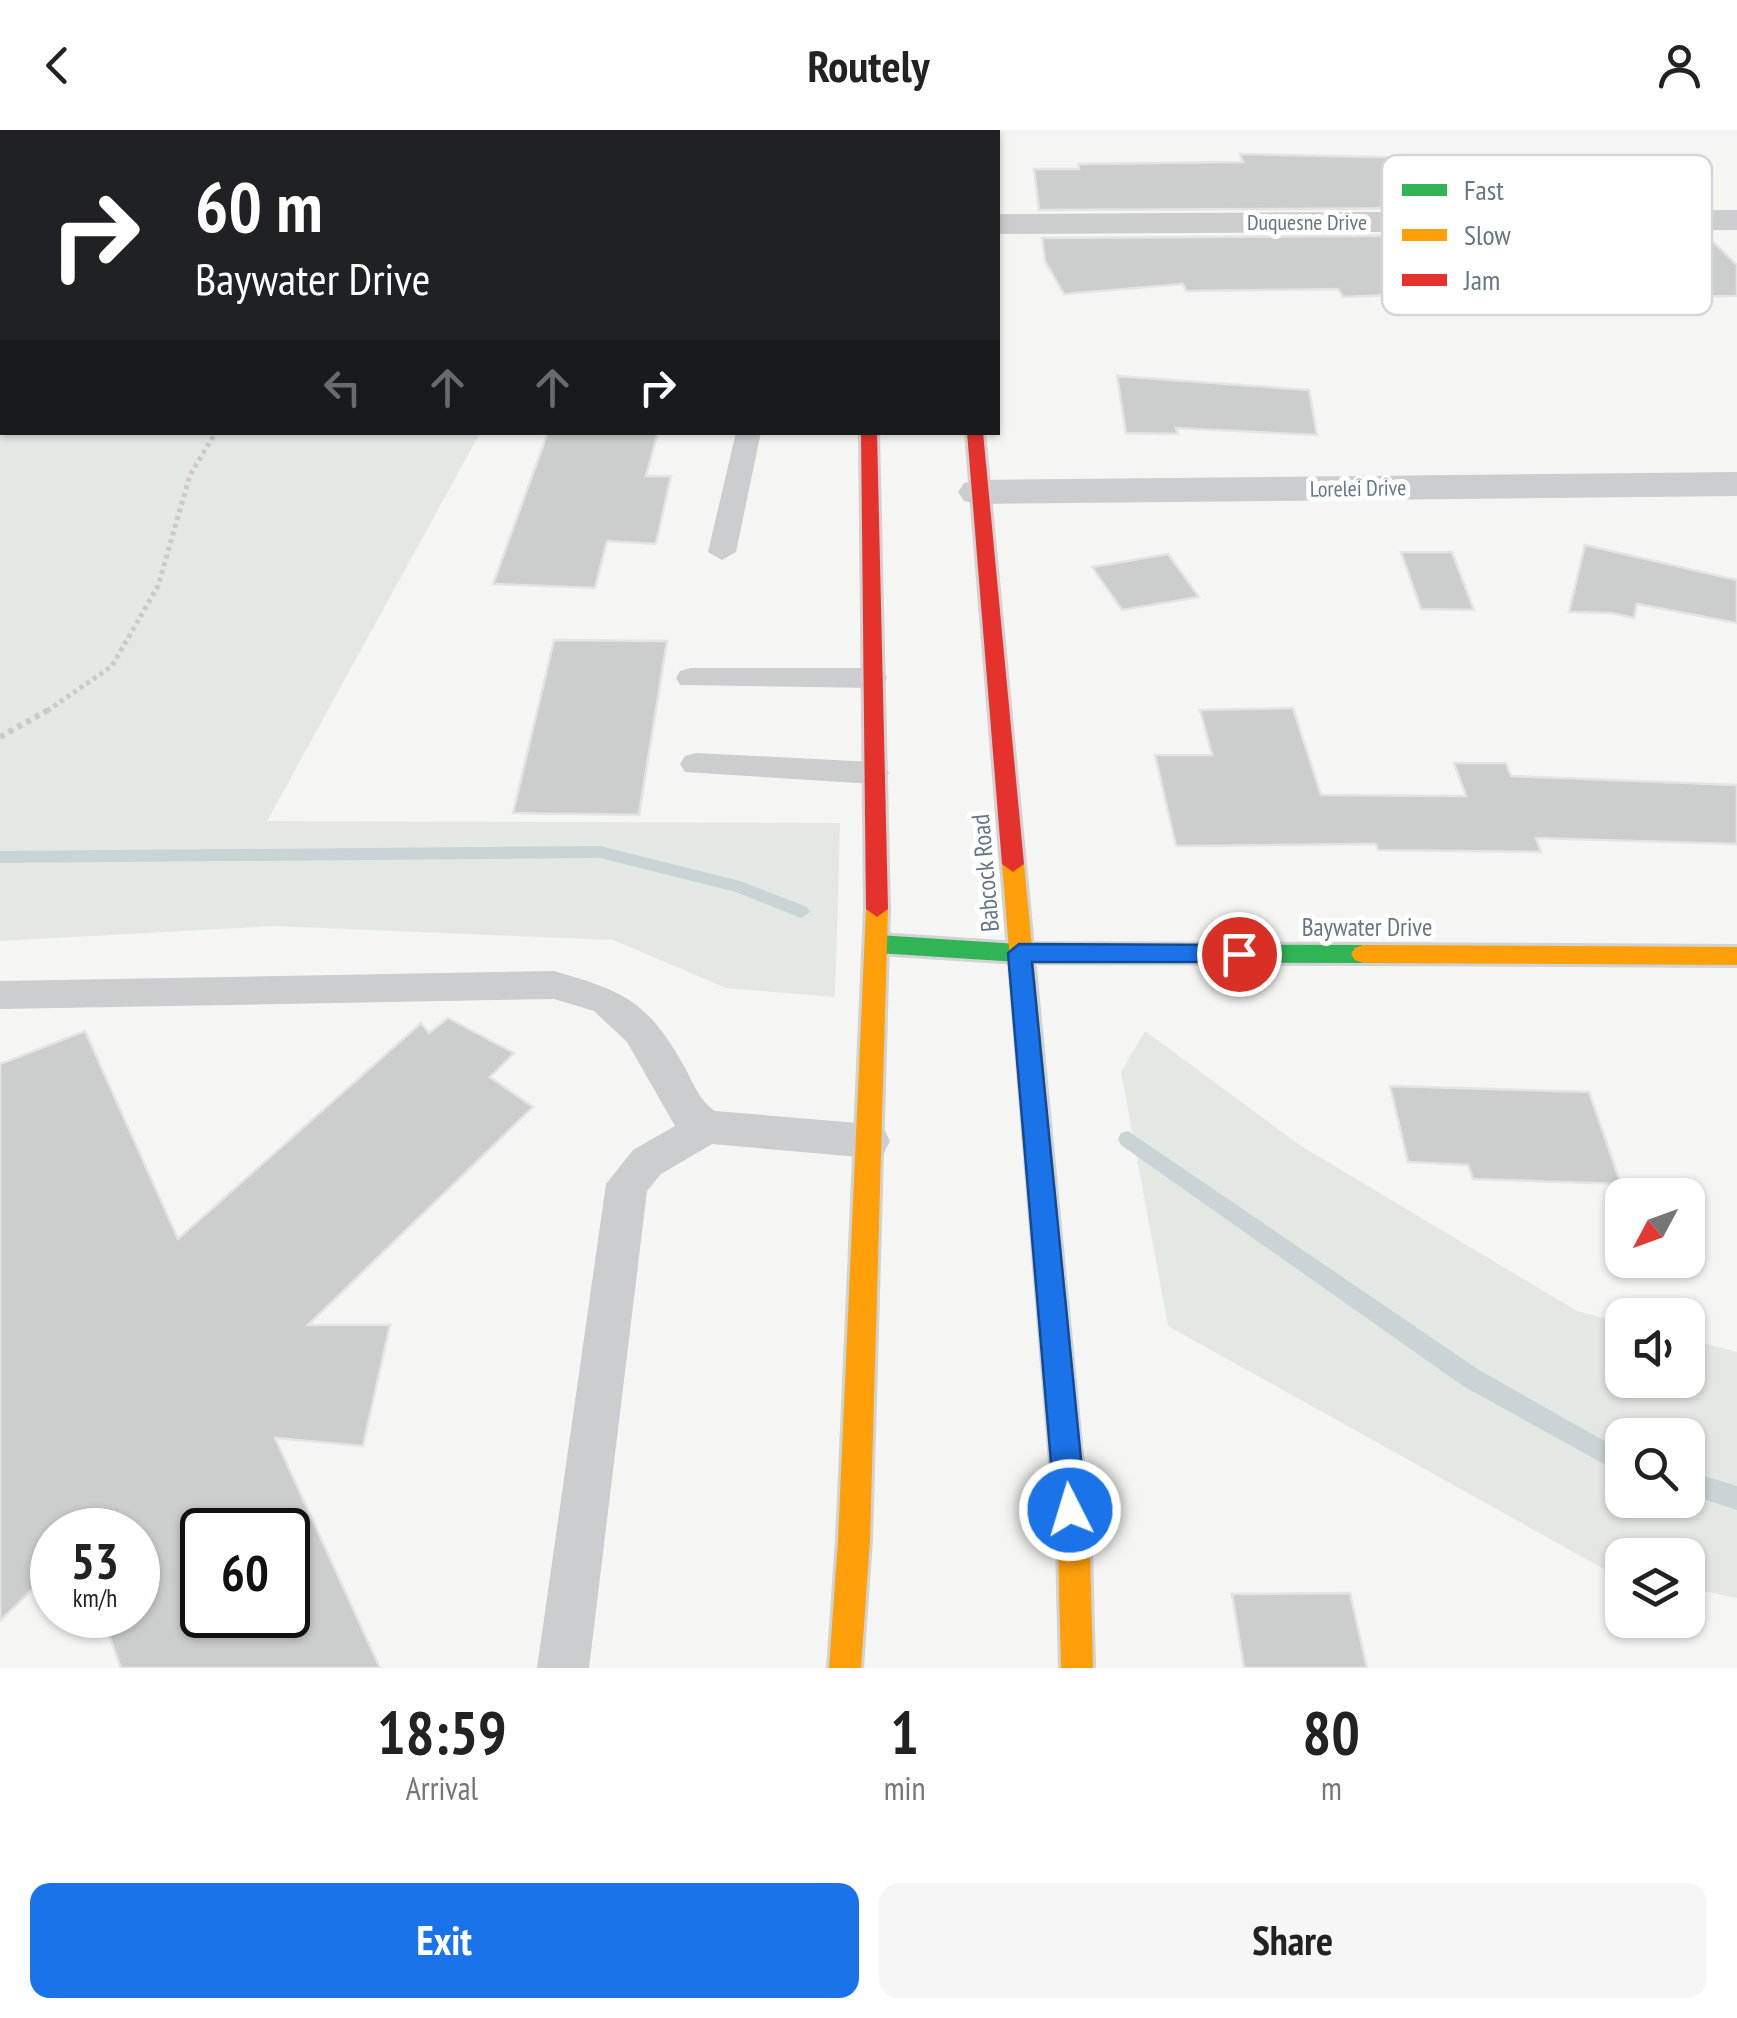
<!DOCTYPE html>
<style>
:root{--surface:#fff;--page:#f6f6f6;--text:#222;--muted:#767676;--accent:#1a73e8}
body{margin:0;font-family:"PT Sans Narrow",sans-serif;background:var(--page);color:var(--text);height:100vh;display:flex;flex-direction:column;font-size:38px;white-space:nowrap}
*{box-sizing:border-box;margin:0}
p{font-size:32px;color:var(--muted)}
.icon{flex:none;width:55px;height:55px;fill:none;stroke:currentColor;stroke-width:2;stroke-linecap:round;stroke-linejoin:round}
.map{position:relative;height:1538px;overflow:hidden}
.details{display:flex;flex-direction:column;background:var(--surface);flex:1}
.details>*{flex:none}
.hud{position:absolute;left:0px;top:0px;width:1000px;height:305px;box-shadow:0 2px 8px #0004;background:#202124;color:#fff;overflow:hidden}
.needle{width:65px;rotate:229deg}
.buttons{position:absolute;left:1605px;top:1048px;display:grid;gap:20px}
.buttons a{display:grid;place-items:center;width:100px;height:100px;border-radius:20px;background:var(--surface);box-shadow:0 2px 8px #0004;font-size:50px}
.speed{position:absolute;left:30px;top:1378px;display:flex;gap:20px;font-size:50px;font-weight:700;text-align:center}
.speed>*{display:grid;place-content:center;width:130px;height:130px;border-radius:50%;background:var(--surface);box-shadow:0 2px 8px #0004;line-height:1}
.speed small{font-size:25px;font-weight:400}
.speed .limit{border:5px solid #111;border-radius:15px;background:#fff;color:#111}
.pin{position:absolute;display:grid;place-items:center;width:85px;height:85px;color:#fff;margin:-42px;border:5px solid #fff;border-radius:50%;box-shadow:0 2px 10px #0007}
.me{position:absolute;width:110px;margin:-55px;rotate:355deg;stroke-linejoin:round;filter:drop-shadow(0 0 8px #0008)}
.turn{display:flex;align-items:center;gap:35px;height:210px;padding:0 30px;font-size:45px}
.turn .icon{width:130px;height:130px;stroke-width:2.5}
.turn b{display:block;font-size:70px;line-height:85px}
.lanes{display:flex;align-items:center;height:95px;padding:0 30px;background:#0003;justify-content:center;gap:50px;direction:ltr}
.lanes .off{opacity:.35}
.eta{display:flex;justify-content:space-evenly;align-items:center;height:170px;text-align:center}
.eta b{font-size:60px;font-weight:700;line-height:70px}
.action{display:flex;gap:20px;margin-top:auto;padding:20px 30px}
.action a{flex:1;height:115px;border-radius:20px;background:var(--accent);color:#fff;font-size:40px;font-weight:700;line-height:115px;text-align:center}
.action a+a{background:var(--page);color:var(--text)}
header{display:flex;justify-content:space-between;align-items:center;height:130px;padding:0 30px;background:var(--surface);font-size:45px;font-weight:700}
.map>svg:first-child{display:block}
.green{fill:#e4e8e2;fill-rule:evenodd}
.lines{fill:none;stroke-linecap:round;stroke-linejoin:round}
.stream{fill:#cad3d5;fill-rule:evenodd}
.building{fill:#cccece;stroke:#e4e4e4;stroke-width:2.5;fill-rule:evenodd}
.fast-casing{stroke:#d1d2d3;stroke-width:6}
.slow-casing{stroke:#d1d2d3;stroke-width:6}
.jam-casing{stroke:#d1d2d3;stroke-width:6}
.path-far1{stroke:#cacaca;stroke-width:5;stroke-dasharray:4 4;stroke-linecap:butt}
.path{stroke:#cacaca;stroke-width:6;stroke-dasharray:5 5;stroke-linecap:butt}
.lane{fill:#cbcdce;fill-rule:evenodd}
.street{fill:#cbcdce;fill-rule:evenodd}
.fast{fill:#30b455;fill-rule:evenodd}
.slow{fill:#ff9f0a;fill-rule:evenodd}
.jam{fill:#e5322d;fill-rule:evenodd}
.route{fill:#1a73e8;stroke:#114b97;stroke-width:2.5}
.labels{text-anchor:middle;stroke-width:10;stroke-linejoin:round;paint-order:stroke}
.far-street-label{font-size:22px;fill:#657684;stroke:#fff}
.street-label{font-size:25px;fill:#657684;stroke:#fff}
.key{fill:#fff;stroke:#d1d6da;stroke-width:2.5}
.key-label{font-size:28px;fill:#657684}
</style>
<header><svg class="icon" aria-label="back" viewBox="0 0 24 24"><path d="M15 5l-7 7 7 7"/></svg>Routely<svg class="icon" aria-label="person" viewBox="0 0 24 24"><circle cx="12" cy="8" r="4"/><path d="M4 21q1-7 8-7t8 7"/></svg></header>
<div class="map">
<svg width="1737" height="1538" viewBox="0 0 1737 1538">
<rect width="100%" height="100%" fill="#f5f5f4"/>
<g class="green">
<path d="M0,0H840L2,2V302L480,303L267,691L840,693L835,867L726,858L613,810L275,796L0,811Z"/>
<path d="M1145,901L1301,1016L1577,1181L1622,1193V1250H1688V1209L1737,1222V1468L1688,1458V1425H1622V1445L1611,1443L1168,1196L1121,942ZM1622,1305H1688V1370H1622Z"/>
</g>
<g class="lines">
<g class="stream">
<path d="M600,716L740,751L807,777L810,782L801,788L736,762L600,728L0,733V721Z"/>
<path d="M1128,1001L1479,1240L1622,1321V1344L1463,1256L1121,1015L1118,1009L1121,1003Z"/>
<path d="M1688,1341L1737,1356V1380L1688,1364Z"/>
</g>
</g>
<g class="building">
<path d="M1240,24L1428,28L1433,36H1633L1676,77L1039,80L1034,39H1079L1078,34L1243,32Z"/>
<path d="M1705,104L1737,135V166L1524,168L1528,176L1473,178H1452L1445,167L1421,164L1343,167L1338,159L1186,161L1183,154L1064,164L1045,131L1042,108Z"/>
<path d="M1117,246L1309,260L1317,305L1176,298L1178,304L1126,303Z"/>
<path d="M548,302H658L646,346H671L656,414L607,411L595,458L493,454Z"/>
<path d="M1585,415L1737,450V493L1637,474L1634,488L1611,483L1569,482Z"/>
<path d="M1401,422H1452L1474,480L1421,479Z"/>
<path d="M1168,424L1199,467L1122,480L1092,437Z"/>
<path d="M554,510L667,511L639,685L513,683Z"/>
<path d="M1293,578L1321,665L1466,666L1454,633H1506L1511,646L1737,655V714L1536,708L1541,722L1378,720L1376,714L1176,716L1155,625H1212L1200,580Z"/>
<path d="M448,888L514,923L490,947L533,977L308,1195H390L363,1316L275,1308L380,1538H121L102,1485H138V1400H52V1440L0,1491V934L85,901L178,1109L421,893L429,903ZM202,1400H288V1485H202Z"/>
<path d="M1390,956L1589,962L1621,1054L1473,1049L1468,1035L1408,1032Z"/>
<path d="M1350,1463L1367,1538H1244L1232,1464Z"/>
</g>
<g class="lines">
<defs>
<g id="fast">
<path d="M942,0H954L955,2H943Z"/>
<path d="M878,805L1019,814L1363,815L1371,818L1375,824L1371,830L1363,833L1019,832L878,823L870,820L866,814L870,808Z"/>
</g>
<g id="slow">
<rect x="863" y="0" width="12" height="2"/>
<path d="M1013,726L1024,734L1090,1418L1093,1538H1061L1058,1418L1002,734Z"/>
<path d="M877,771L888,779L870,1410L861,1538H829L838,1410L866,779Z"/>
<path d="M1363,815L1737,817V835L1363,833L1355,830L1351,824L1355,818Z"/>
</g>
<g id="jam">
<path d="M861,302H877L888,779L877,787L866,779Z"/>
<path d="M967,302H983L1024,734L1013,742L1002,734Z"/>
</g>
</defs>
<use href="#fast" class="fast-casing"/>
<use href="#slow" class="slow-casing"/>
<use href="#jam" class="jam-casing"/>
<path class="path-far1" d="M47,581L112,536L158,456L190,345L216,302"/>
<path class="path" d="M0,607L50,579"/>
<g class="lane">
<path d="M736,302H761L736,422L722,430L708,422Z"/>
<path d="M691,538H872L883,541L887,548L883,555L872,558L680,555L676,548L680,541Z"/>
<path d="M696,623L873,632L884,635L889,643L884,651L873,654L685,642L680,634L685,626Z"/>
<path d="M554,841C623,861 647,870 684,936C694,954 698,969 715,981L870,994L884,999L890,1011L884,1023L870,1028L712,1014L661,1044L647,1061L589,1538H537L606,1054L633,1020L675,996L627,912L594,881L554,869L0,879V851Z"/>
</g>
<g class="street">
<path d="M1737,80V100L998,104V84Z"/>
<path d="M1737,342V366L979,374L964,371L958,362L964,353L979,350Z"/>
</g>
<use href="#fast" class="fast"/>
<use href="#slow" class="slow"/>
<use href="#jam" class="jam"/>
</g>
<path class="route" d="M1019,814L1239,815L1251,824L1239,832H1032L1086,1380L1081,1391L1070,1395L1059,1391L1055,1380L1008,823Z"/>
<g class="labels">
<g class="far-street-label">
<text x="1307" y="100">Duquesne Drive</text>
<text transform="translate(1358 358) rotate(-1)" y="8">Lorelei Drive</text>
</g>
<g class="street-label">
<text transform="translate(985 743) rotate(-95)" y="9">Babcock Road</text>
<text x="1367" y="806">Baywater Drive</text>
</g>
</g>
<rect x="1382" y="25" width="330" height="160" rx="15" class="key"/>
<rect x="1402" y="54" width="45" height="12" fill="#30b455"/>
<rect x="1402" y="99" width="45" height="12" fill="#ff9f0a"/>
<rect x="1402" y="144" width="45" height="12" fill="#e5322d"/>
<g class="key-label">
<text x="1464" y="70">Fast</text>
<text x="1464" y="115">Slow</text>
<text x="1464" y="160">Jam</text>
</g>
</svg>
<div class="buttons">
<a><svg class="needle" viewBox="-14 -14 28 28"><path d="M0-13l5 13h-10z" fill="#e53935"/><path d="M0 13l5-13h-10z" fill="#767676"/></svg></a>
<a><svg class="icon" aria-label="sound" viewBox="0 0 24 24"><path d="M4 9h4l5-4v14l-5-4H4zM17 9q2 3 0 6"/></svg></a>
<a><svg class="icon" aria-label="search" viewBox="0 0 24 24"><circle cx="10" cy="10" r="6"/><path d="M15 15l6 6"/></svg></a>
<a><svg class="icon" aria-label="layers" viewBox="0 0 24 24"><path d="M12 4l9 5-9 5-9-5zM3 14l9 5 9-5"/></svg></a>
</div>
<div class="speed"><div>53<small>km/h</small></div><div class="limit">60</div></div>
<div class="pin" style="left:1239px;top:824px;background:#d93025"><svg class="icon" aria-label="arrive" viewBox="0 0 24 24"><path d="M6 21V4h12l-3 4 3 4H6"/></svg></div>
<svg class="me" style="left:1070px;top:1380px" viewBox="-20 -20 40 40"><circle r="17" fill="#1a73e8" stroke="#fff" stroke-width="3"/><path d="M0-11L8 9 0 5-8 9z" fill="#fff"/></svg>
<div class="hud">
<div class="turn"><svg class="icon" aria-label="right" viewBox="0 0 24 24"><path d="M7 20v-9h11M14 6l5 5-5 5"/></svg><div><b>60 m</b>Baywater Drive</div></div>
<div class="lanes"><svg class="icon off" aria-label="left" viewBox="0 0 24 24"><path d="M17 20v-9H6M10 6l-5 5 5 5"/></svg><svg class="icon off" aria-label="ahead" viewBox="0 0 24 24"><path d="M12 20V5M6 11l6-6 6 6"/></svg><svg class="icon off" aria-label="ahead" viewBox="0 0 24 24"><path d="M12 20V5M6 11l6-6 6 6"/></svg><svg class="icon" aria-label="right" viewBox="0 0 24 24"><path d="M7 20v-9h11M14 6l5 5-5 5"/></svg></div>
</div>
</div>
<section class="details">
<div class="eta">
<div><b>18:59</b><p>Arrival</p></div>
<div><b>1</b><p>min</p></div>
<div><b>80</b><p>m</p></div>
</div>
<div class="action"><a>Exit</a><a>Share</a></div>
</section>
